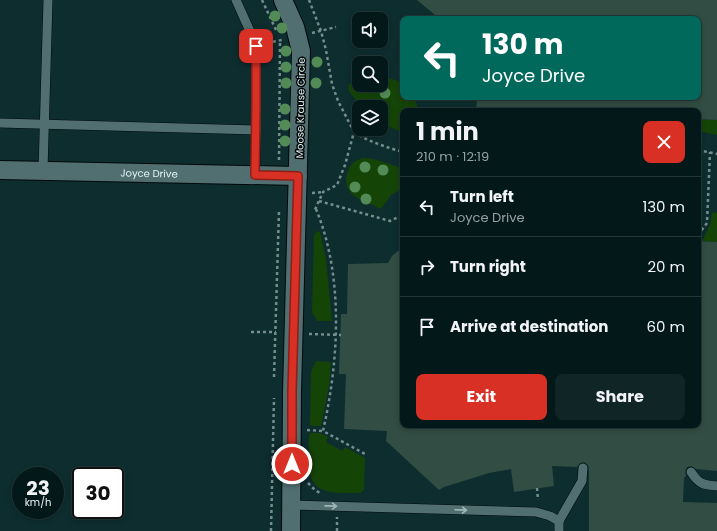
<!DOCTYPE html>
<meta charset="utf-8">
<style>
:root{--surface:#021819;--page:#102526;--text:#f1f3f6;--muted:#96a0a2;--line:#233738;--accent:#d93025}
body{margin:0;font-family:Poppins,sans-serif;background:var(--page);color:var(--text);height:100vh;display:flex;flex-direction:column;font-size:15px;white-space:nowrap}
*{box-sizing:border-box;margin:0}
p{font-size:13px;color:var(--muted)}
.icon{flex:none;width:22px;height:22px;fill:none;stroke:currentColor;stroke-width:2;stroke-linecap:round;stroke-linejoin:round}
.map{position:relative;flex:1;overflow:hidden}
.panel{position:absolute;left:400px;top:108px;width:301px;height:320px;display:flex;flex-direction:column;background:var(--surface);border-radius:8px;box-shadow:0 2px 6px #0003,0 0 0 1px var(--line)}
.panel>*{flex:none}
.top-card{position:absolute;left:400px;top:16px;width:301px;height:84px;border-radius:8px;box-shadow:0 2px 6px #0003,0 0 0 1px var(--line);background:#00695c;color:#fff;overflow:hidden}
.fabs{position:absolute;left:352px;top:12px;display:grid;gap:8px}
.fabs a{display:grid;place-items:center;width:36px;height:36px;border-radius:8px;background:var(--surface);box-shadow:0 2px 6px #0003,0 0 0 1px var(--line);font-size:20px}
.speed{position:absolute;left:12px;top:467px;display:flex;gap:8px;font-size:20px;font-weight:700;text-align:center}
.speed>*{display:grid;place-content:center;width:52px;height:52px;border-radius:50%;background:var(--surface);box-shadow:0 2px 6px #0003,0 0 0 1px var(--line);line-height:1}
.speed small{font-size:10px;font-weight:400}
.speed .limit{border:2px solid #111;border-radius:6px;background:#fff;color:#111}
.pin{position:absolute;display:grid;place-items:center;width:34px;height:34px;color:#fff;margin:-17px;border-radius:8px;box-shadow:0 2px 6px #0006}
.me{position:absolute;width:44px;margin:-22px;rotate:0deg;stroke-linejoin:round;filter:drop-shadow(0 0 3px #0008)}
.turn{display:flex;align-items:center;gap:14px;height:84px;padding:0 16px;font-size:18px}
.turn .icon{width:52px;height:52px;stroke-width:2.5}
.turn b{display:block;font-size:28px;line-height:34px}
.round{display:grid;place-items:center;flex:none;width:42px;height:42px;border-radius:8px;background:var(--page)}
.head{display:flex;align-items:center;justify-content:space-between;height:68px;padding:0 16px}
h1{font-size:24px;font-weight:700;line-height:30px}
.cta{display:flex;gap:8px;margin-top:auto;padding:8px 16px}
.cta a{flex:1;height:46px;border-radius:8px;background:var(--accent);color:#fff;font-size:16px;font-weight:700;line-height:46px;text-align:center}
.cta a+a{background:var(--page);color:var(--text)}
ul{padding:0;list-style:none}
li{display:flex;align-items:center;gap:12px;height:60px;padding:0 16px;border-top:1px solid var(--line)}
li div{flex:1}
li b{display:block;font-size:15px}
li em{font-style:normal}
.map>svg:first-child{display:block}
.built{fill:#0e2d2f;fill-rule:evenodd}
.green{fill:#154407}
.building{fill:#324d43}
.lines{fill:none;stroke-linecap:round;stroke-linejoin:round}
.lane-casing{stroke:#00080a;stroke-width:10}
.street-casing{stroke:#00080a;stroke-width:20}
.path{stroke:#768d8e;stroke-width:2.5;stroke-dasharray:3 3;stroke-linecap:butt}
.lane{stroke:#516f71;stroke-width:9}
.street{stroke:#516f71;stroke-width:18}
.tree{fill:#538b57}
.oneway{stroke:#a1b8b9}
.route-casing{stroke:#8d1f18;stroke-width:10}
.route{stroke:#d93025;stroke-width:7}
.labels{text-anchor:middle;stroke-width:3;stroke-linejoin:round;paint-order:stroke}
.street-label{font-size:10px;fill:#e2f3f4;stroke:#010708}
</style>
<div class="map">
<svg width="717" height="531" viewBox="0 0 717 531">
<rect width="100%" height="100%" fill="#022021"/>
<path class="built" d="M0,0H717V531H0ZM359,19H381V41H359ZM403,19H698V97H403ZM359,63H381V85H359ZM359,107H381V129H359ZM403,111H698V425H403ZM21,476H55V510H21ZM81,476H115V510H81Z"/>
<g class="green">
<path d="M381,77L389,78L403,83V97H414L419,111H403V133L381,123V107H361L349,91L348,85L359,81V85H381Z"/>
<path d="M698,119L717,120V135L698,131Z"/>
<path d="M363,158C376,158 390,165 403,168V188L391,195L381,209C372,204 359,200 352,194C343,185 345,170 354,162C357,160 360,159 363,158Z"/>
<path d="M712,212L717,213V242L702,241L710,225Z"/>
<path d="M317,231L320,232L326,259L332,321H317L312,312L314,235Z"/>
<path d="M316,361L331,362L329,386L321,426H312L310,424L311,372Z"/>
<path d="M310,433H320L328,437L326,442L342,451L345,447L365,458L364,490L360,493C331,493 307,496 309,458C309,450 308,440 310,433Z"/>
</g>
<g class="building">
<path d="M417,0H717V120L698,119V111H476L477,97H698V19H440Z"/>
<path d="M698,241L717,242V471L696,469L691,466L687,467L685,472L686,476L684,478L683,502L717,503V531H589V468L588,465L584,462L580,463L577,467L552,466L554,486L514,492L511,469L489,473L444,487L439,490L386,441L387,431L344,429L346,374H339L341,314H347L348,264L388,263L392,256L403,247V425H698Z"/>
</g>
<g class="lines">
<defs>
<g id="lane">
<path d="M0,123L256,130V46L253,38L236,0"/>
<path d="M43,170L48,0"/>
<path d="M255,175L256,130"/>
<path d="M691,472C699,484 703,485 717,486"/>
<path d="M292,505L536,512L550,516L559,521V531"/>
<path d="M559,521L582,481L583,468"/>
</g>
<g id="street">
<path d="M283,0L295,27L301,51L292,392L291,531"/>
<path id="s1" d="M0,170L298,176"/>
</g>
</defs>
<use href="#lane" class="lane-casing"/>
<use href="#street" class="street-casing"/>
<g class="path">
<path d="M262,0L277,32"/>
<path d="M309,0L321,31L326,50L332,84L338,101L354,132L345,165L337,185L323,192L314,212"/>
<path d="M312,33L336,27"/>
<path d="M267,43L282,40"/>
<path d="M354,132C369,142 386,147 403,152"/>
<path d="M698,150L717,154"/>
<path d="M279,160L280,43"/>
<path d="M312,193L323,192"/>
<path d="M319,201L390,221L403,215"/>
<path d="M316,209C344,277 339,360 323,431L365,454"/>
<path d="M698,235L707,223L710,152"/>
<path d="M251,332H276"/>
<path d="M309,334L341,335"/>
<path d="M274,377L279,210"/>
<path d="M307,430L323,431"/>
<path d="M308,483L315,490L320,493"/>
<path d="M537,488L538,500"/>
<path d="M271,531L274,398"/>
<path d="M337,531V517"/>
</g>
<use href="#lane" class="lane"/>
<use href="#street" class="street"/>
</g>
<g class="tree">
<circle cx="275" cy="16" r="5.5"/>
<circle cx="282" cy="28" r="5.5"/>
<circle cx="286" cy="51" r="5.5"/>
<circle cx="317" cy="62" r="5.5"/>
<circle cx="286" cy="67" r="5.5"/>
<circle cx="286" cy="83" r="5.5"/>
<circle cx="316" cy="83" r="5.5"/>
<circle cx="385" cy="93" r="5.5"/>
<circle cx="285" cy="109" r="5.5"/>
<circle cx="285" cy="125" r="5.5"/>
<circle cx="285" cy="141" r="5.5"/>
<circle cx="365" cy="167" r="5.5"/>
<circle cx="383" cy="170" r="5.5"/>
<circle cx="355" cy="187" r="5.5"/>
<circle cx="366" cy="199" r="5.5"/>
</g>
<defs><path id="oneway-shaft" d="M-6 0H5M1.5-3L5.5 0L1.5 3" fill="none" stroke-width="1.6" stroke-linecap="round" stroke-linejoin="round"/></defs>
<g class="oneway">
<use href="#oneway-shaft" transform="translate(331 506) rotate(1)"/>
<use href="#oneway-shaft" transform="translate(461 510) rotate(2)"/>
</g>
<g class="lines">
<defs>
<path id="route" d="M256,46V102L255,175L298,176L292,392V464"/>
</defs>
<use href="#route" class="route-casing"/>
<use href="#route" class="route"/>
</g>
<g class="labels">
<g class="street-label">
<text transform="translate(300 108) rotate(-89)" y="4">Moose Krause Circle</text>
<text dy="4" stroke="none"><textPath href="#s1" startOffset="149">Joyce Drive</textPath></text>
</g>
</g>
</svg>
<div class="fabs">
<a><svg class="icon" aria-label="sound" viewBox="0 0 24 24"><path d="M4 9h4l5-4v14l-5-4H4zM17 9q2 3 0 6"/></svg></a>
<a><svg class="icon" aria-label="search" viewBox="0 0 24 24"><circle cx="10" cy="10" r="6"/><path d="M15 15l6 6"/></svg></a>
<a><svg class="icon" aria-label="layers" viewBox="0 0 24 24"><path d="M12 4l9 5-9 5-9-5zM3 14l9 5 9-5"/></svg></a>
</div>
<div class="speed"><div>23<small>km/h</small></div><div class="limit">30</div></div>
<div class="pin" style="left:256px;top:46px;background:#d93025"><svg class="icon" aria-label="arrive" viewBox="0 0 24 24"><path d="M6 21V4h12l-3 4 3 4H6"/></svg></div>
<svg class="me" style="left:292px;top:464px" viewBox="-20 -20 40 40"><circle r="17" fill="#d93025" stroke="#fff" stroke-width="3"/><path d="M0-11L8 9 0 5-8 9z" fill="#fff"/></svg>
<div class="top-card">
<div class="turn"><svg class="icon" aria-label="left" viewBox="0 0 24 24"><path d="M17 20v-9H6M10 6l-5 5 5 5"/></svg><div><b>130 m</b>Joyce Drive</div></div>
</div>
<section class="panel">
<div class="head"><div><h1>1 min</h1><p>210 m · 12:19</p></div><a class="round" style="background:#d93025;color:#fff"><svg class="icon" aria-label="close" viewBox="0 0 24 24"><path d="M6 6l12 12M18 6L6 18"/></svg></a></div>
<ul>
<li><svg class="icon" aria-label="left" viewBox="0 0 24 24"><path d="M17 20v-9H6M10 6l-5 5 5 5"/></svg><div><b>Turn left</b><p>Joyce Drive</p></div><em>130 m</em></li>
<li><svg class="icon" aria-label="right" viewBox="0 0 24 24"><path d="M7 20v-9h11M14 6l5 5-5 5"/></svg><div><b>Turn right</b></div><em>20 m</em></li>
<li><svg class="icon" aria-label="arrive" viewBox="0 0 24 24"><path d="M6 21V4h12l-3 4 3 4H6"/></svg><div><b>Arrive at destination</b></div><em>60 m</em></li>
</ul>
<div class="cta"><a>Exit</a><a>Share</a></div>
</section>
</div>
